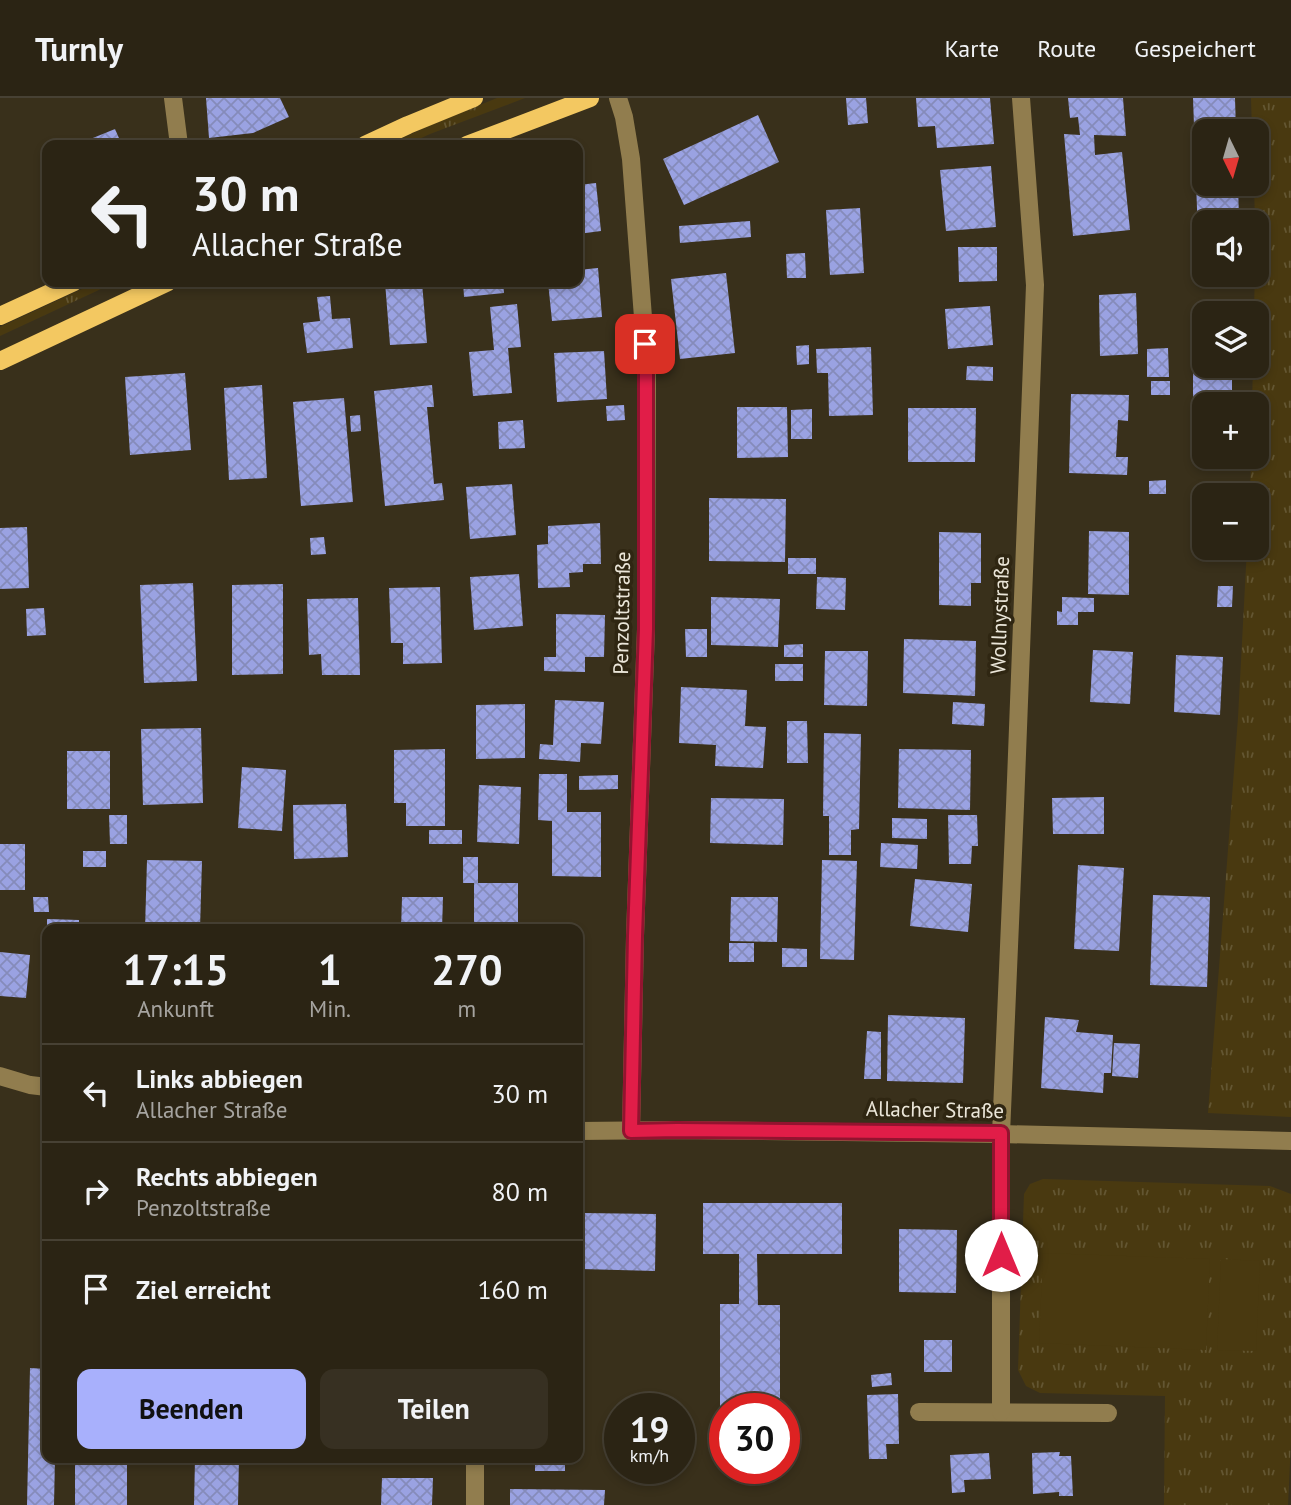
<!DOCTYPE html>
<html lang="de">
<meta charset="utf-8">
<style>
:root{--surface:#2b2414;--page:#373022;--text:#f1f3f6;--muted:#a6a4a0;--line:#474134;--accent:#a8b0fc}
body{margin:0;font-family:"PT Sans",sans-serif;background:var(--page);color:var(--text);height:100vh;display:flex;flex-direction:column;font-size:26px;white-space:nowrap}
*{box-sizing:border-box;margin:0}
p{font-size:23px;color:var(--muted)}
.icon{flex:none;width:38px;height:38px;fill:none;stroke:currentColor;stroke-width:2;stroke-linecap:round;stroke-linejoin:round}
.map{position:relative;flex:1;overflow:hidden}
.drawer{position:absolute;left:42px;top:826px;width:541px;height:539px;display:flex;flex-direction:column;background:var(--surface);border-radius:14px;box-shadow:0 4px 10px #0003,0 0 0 2px var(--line)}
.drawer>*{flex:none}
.guide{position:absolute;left:42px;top:42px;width:541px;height:147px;border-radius:14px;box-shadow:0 4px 10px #0003,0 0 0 2px var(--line);background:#2b2414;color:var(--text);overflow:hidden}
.needle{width:46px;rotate:175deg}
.buttons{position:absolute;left:1192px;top:21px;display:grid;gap:14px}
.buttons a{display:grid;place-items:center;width:77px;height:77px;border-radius:14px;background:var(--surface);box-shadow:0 4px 10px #0003,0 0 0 2px var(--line);font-size:35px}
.speed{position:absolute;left:604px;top:1295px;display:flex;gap:14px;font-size:35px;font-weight:700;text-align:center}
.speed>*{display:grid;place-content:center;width:91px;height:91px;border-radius:50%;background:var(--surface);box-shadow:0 4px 10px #0003,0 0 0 2px var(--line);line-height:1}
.speed small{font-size:18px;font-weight:400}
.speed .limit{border:10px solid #d22;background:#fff;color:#111}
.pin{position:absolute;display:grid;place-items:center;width:60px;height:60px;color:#fff;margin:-30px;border-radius:14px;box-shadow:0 4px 10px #0006}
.me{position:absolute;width:77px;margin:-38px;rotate:0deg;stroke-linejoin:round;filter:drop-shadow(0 0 5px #0008)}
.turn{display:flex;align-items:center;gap:24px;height:147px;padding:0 35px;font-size:32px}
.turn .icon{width:91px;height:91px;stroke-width:2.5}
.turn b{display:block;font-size:49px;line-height:60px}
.eta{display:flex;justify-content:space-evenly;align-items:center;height:119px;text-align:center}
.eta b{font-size:42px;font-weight:700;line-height:49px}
.action{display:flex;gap:14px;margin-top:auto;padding:14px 35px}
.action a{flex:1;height:80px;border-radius:14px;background:var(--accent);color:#111;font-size:28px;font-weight:700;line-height:80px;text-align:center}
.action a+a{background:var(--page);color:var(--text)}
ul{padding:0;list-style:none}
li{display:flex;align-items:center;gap:21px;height:98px;padding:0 35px;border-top:2px solid var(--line)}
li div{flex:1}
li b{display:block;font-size:26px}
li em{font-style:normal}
header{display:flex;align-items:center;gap:42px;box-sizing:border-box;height:98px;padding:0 35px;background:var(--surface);border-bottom:2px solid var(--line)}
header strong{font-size:33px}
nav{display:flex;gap:38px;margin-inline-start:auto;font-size:24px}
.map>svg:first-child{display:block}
.grass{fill:url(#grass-tufts)}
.pitch{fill:#493910}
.building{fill:url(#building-cross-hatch)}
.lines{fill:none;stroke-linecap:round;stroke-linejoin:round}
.minor{stroke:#917d4e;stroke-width:18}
.major{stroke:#f3c861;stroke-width:18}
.route-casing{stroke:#92132f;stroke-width:18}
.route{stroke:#e11d48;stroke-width:12}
.labels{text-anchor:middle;stroke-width:7;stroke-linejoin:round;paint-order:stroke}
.street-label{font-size:21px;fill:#ebe6d9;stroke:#2f2612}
</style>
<header>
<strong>Turnly</strong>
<nav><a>Karte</a><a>Route</a><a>Gespeichert</a></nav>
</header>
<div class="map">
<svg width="1291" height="1407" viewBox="0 0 1291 1407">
<defs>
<pattern id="grass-tufts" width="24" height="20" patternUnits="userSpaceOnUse" patternTransform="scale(1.75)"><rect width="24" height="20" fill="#493910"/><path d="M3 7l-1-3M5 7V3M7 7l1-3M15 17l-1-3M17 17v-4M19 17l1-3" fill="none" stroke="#635632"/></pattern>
<pattern id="building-cross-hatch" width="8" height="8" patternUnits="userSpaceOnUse" patternTransform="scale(1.75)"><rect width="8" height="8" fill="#9aa2e2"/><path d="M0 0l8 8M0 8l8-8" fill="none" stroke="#858bba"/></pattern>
</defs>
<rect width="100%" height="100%" fill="#39301b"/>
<g class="grass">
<path d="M497,0H525L430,36L406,47H388L428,28Z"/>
<path d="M1251,0H1291V1019L1208,1015L1238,620L1247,450H1256V397H1250L1251,359H1256V306H1252L1253,268H1256V215H1254L1256,124H1255L1254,86H1256V33H1252Z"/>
<path d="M97,184H116L0,238V229Z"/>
<path d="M1043,1081L1270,1088L1291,1096V1343L1288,1407H1164L1165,1298L1040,1295L1026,1288L1018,1272L1024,1096L1030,1086Z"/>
</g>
<g class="pitch">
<path d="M1043,1155L1210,1161L1206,1252L1039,1245Z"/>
<path d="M1221,1161L1260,1163L1256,1253L1217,1252Z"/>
</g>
<g class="building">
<path d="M206,0H280L289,19L253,35L209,40Z"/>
<path d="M846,0H866L868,25L848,27Z"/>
<path d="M916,0H990L994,46L937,50L935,28L918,29Z"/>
<path d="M1068,0H1123L1126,38L1094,37L1095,57L1122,54L1130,132L1073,138L1064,36L1080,37L1078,19L1070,20Z"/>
<path d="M1193,0H1235L1236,33H1204V86H1238L1239,122L1204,124V166H1199Z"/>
<path d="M758,17L779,64L684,107L663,61Z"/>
<path d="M115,31L122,47H90L88,42Z"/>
<path d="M991,68L996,129L946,133L940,72Z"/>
<path d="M596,85L601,133L578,136V87Z"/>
<path d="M860,110L864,175L830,177L826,112Z"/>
<path d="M750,123L751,139L680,145L679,128Z"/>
<path d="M958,149H997V183L959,184Z"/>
<path d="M805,155L806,180H787L786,156Z"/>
<path d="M598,170L602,219L552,223L548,184H578V172Z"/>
<path d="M726,175L735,255L680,261L671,181Z"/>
<path d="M1237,177H1251L1250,182H1236Z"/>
<path d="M385,184H422L427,245L390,247Z"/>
<path d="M463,184H503L504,195L464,199Z"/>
<path d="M1136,195L1138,256L1100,258L1099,197Z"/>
<path d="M330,198L332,221L350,220L353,250L307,255L303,225L320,223L317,199Z"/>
<path d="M517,206L521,249L508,250L512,295L473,298L469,254L494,252L490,209Z"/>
<path d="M990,208L993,247L948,251L945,211Z"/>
<path d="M1193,219H1204V268H1232V300L1193,299Z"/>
<path d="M809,247V266L797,267L796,248Z"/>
<path d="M871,249L873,317L829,318L828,275H817L816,251Z"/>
<path d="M1168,250L1169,279H1147V251Z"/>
<path d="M604,253L607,301L557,304L554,255Z"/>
<path d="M967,268L993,269V283L966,282Z"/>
<path d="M185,275L191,352L130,357L125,279Z"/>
<rect x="1151" y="283" width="19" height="14"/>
<path d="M262,287L267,380L229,382L224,290Z"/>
<path d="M432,287L434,309H427L434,386L442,385L444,402L385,408L374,293Z"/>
<path d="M1071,296L1129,297L1128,323L1118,322L1116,359H1128L1127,377L1069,375Z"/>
<path d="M344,300L353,404L301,408L293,304Z"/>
<path d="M624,307L625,322L607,323L606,308Z"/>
<path d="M737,309H787L788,359L737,360Z"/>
<path d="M908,310H976L975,364H908Z"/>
<path d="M812,311V341H791V312Z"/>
<path d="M360,317L361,333L351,334L350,318Z"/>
<path d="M523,322L525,350L499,351L498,324Z"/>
<path d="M1166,382V396H1149V383Z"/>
<path d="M512,386L516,437L470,441L466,389Z"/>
<path d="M709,400L786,401L785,464L709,463Z"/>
<path d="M600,425L601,466H583V474L569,475L570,489L538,490L537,447L548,446V428Z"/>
<path d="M27,429L29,490L0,491V430Z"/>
<path d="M1089,433L1129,434V497L1088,496Z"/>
<path d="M939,434L981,435V485H971V508L939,507Z"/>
<path d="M324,439L326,456L311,457L310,440Z"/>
<rect x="788" y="460" width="28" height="16"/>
<path d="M519,476L523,528L474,532L470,479Z"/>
<path d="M817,479L846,480L845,512L816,511Z"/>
<path d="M193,485L197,583L144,585L140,487Z"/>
<path d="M283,486V576L232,577V487Z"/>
<path d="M1218,488H1233L1232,509H1217Z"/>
<path d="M440,489L442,565L403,566V545H391L389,490Z"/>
<path d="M711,499L780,501L778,549L711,547Z"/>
<path d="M1062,499L1094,500V514H1078V527H1057V513L1062,514Z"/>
<path d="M358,500L360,577H322L321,556L309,557L307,501Z"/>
<path d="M44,510L46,537L27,538L26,511Z"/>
<path d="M556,516L605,517L604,559H585V574L544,573V559H556Z"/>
<path d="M685,531H707V559H686Z"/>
<path d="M904,541L976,543L975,598L903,595Z"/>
<path d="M803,546V559H784V547Z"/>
<path d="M1093,552L1133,554L1130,606L1090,604Z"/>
<path d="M825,553H868L867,608L824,607Z"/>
<path d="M1176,557L1223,559L1220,617L1174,614Z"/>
<rect x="775" y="566" width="28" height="17"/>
<path d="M681,589L747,592L745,628L766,629L763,670L715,668L716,647L679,645Z"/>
<path d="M555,602L604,604L601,646L581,645L580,664L539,661L540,646L553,647Z"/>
<path d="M953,604L985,606L984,628L952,626Z"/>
<path d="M525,606V660L476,661V607Z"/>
<path d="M787,623H807L808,665H787Z"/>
<path d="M201,630L203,705L143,707L141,631Z"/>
<path d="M824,635L861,636L859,731L851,732V757H829V718H823Z"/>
<path d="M445,651V728H406V705H394V652Z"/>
<path d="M899,651L971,652L970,712L898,710Z"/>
<rect x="67" y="653" width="43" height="58"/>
<path d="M242,669L286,672L282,733L238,730Z"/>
<path d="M539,676H567V714H601V779L552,778V723L538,722Z"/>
<path d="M618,677V691L579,692V678Z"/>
<path d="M479,687L521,689L519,746L477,744Z"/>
<path d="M1104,699V736H1053L1052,700Z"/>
<path d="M711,700L784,701L783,747L710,745Z"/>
<path d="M346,706L348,759L294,761L293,707Z"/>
<path d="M109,717H127V746H110Z"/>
<path d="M948,717H977L978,748H972L971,766H949Z"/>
<path d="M892,720L927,721V741L892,740Z"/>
<rect x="429" y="732" width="33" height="14"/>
<path d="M881,745L918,747L917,771L880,769Z"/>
<rect x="0" y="746" width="25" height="46"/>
<rect x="83" y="753" width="23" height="16"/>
<path d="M463,759H478V785H518V831H474V785H463Z"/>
<path d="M147,762L202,763L200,831H145Z"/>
<path d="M822,762L857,763L854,862L820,861Z"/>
<path d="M1078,767L1124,770L1119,853L1074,851Z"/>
<path d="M915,781L972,786L968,834L910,828Z"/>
<path d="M1153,797L1210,799L1207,889L1150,887Z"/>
<path d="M33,799H48L49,814H34Z"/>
<path d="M402,799H443L442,831H401Z"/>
<path d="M731,799H778L777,844L730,843Z"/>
<path d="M47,821L79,822V831H47Z"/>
<rect x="729" y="845" width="25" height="19"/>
<path d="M782,850L807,851V869H782Z"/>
<path d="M0,854L30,857L26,900L0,898Z"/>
<path d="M888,917L965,920L963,985L887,983Z"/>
<path d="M1045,919L1079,922L1076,934L1113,937L1111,975H1104L1103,995L1041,990Z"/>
<path d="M867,933L881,934V981H864Z"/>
<path d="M1114,945L1140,946L1138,980L1112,978Z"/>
<path d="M703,1105H842V1156H757L758,1207H780V1301L753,1302V1311H724V1332H720V1206H739V1156H703Z"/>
<path d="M582,1115L656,1116L655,1173L581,1171Z"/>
<path d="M899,1131L957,1132L956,1195L899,1194Z"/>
<rect x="924" y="1242" width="28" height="32"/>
<path d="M30,1270L47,1271V1360H55L54,1407H27Z"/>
<path d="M891,1275L892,1287L872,1289L871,1277Z"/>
<path d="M898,1296L899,1346H886L887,1361H869L867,1297Z"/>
<rect x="578" y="1311" width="4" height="35"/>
<path d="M1060,1354L1059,1358H1071L1073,1398H1059V1394L1033,1396L1032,1355Z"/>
<path d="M989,1355L991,1381L964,1382L965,1394L952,1395L950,1357Z"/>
<rect x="75" y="1360" width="52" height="47"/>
<path d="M195,1360H239L238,1407H194Z"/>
<rect x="535" y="1360" width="30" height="13"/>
<path d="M382,1380H433L432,1407H381Z"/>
<path d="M510,1391L605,1392L604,1407H510Z"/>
</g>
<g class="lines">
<g class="minor">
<path d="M173,0L179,47"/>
<path d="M618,0L624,19L631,61L647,272L646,531L635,838L631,1033"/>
<path d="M0,978L30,987L47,989"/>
<path d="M578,1033L677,1032L1001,1036L1291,1043"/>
<path d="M919,1314L1108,1315"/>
<path d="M1001,1314V1036L1015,708L1035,187L1021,0"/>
<path d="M475,1407V1360"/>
</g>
<g class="major">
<path d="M365,47L408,27L474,0"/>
<path d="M467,47L590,0"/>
<path d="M0,218L74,184"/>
<path d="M0,263L168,184"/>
</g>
</g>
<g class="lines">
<defs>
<path id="route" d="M645,246L646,272V531L635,838L631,1033L677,1032L1001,1035V1157"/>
</defs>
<use href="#route" class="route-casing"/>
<use href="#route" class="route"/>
</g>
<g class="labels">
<g class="street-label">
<text transform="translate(622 515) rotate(-89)" y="7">Penzoltstraße</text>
<text transform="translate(1000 517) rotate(-88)" y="7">Wollnystraße</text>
<text transform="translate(935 1012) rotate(1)" y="7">Allacher Straße</text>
</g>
</g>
</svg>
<div class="buttons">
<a><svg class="needle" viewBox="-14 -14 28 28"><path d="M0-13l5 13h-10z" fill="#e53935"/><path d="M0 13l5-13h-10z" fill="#a6a4a0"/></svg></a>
<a><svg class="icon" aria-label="sound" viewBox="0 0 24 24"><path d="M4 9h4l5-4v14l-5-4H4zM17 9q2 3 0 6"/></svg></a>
<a><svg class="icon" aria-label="layers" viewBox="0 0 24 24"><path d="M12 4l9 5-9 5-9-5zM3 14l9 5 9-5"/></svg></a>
<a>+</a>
<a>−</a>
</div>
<div class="speed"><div>19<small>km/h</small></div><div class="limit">30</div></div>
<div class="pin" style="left:645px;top:246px;background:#d93025"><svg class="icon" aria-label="arrive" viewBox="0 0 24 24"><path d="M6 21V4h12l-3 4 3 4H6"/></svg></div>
<svg class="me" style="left:1001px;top:1157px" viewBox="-20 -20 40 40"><circle r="19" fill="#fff"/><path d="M0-13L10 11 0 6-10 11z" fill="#e11d48"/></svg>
<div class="guide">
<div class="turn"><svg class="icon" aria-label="left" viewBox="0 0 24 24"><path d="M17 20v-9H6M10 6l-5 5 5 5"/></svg><div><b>30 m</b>Allacher Straße</div></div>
</div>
<section class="drawer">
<div class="eta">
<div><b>17:15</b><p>Ankunft</p></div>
<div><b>1</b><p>Min.</p></div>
<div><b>270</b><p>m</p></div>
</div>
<ul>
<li><svg class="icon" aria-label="left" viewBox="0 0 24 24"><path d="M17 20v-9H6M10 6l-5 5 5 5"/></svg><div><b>Links abbiegen</b><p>Allacher Straße</p></div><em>30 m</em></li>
<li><svg class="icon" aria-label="right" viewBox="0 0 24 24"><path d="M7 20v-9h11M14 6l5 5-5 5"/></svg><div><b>Rechts abbiegen</b><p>Penzoltstraße</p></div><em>80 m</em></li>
<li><svg class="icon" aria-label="arrive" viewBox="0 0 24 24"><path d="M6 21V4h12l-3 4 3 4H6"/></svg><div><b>Ziel erreicht</b></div><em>160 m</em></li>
</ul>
<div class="action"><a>Beenden</a><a>Teilen</a></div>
</section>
</div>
